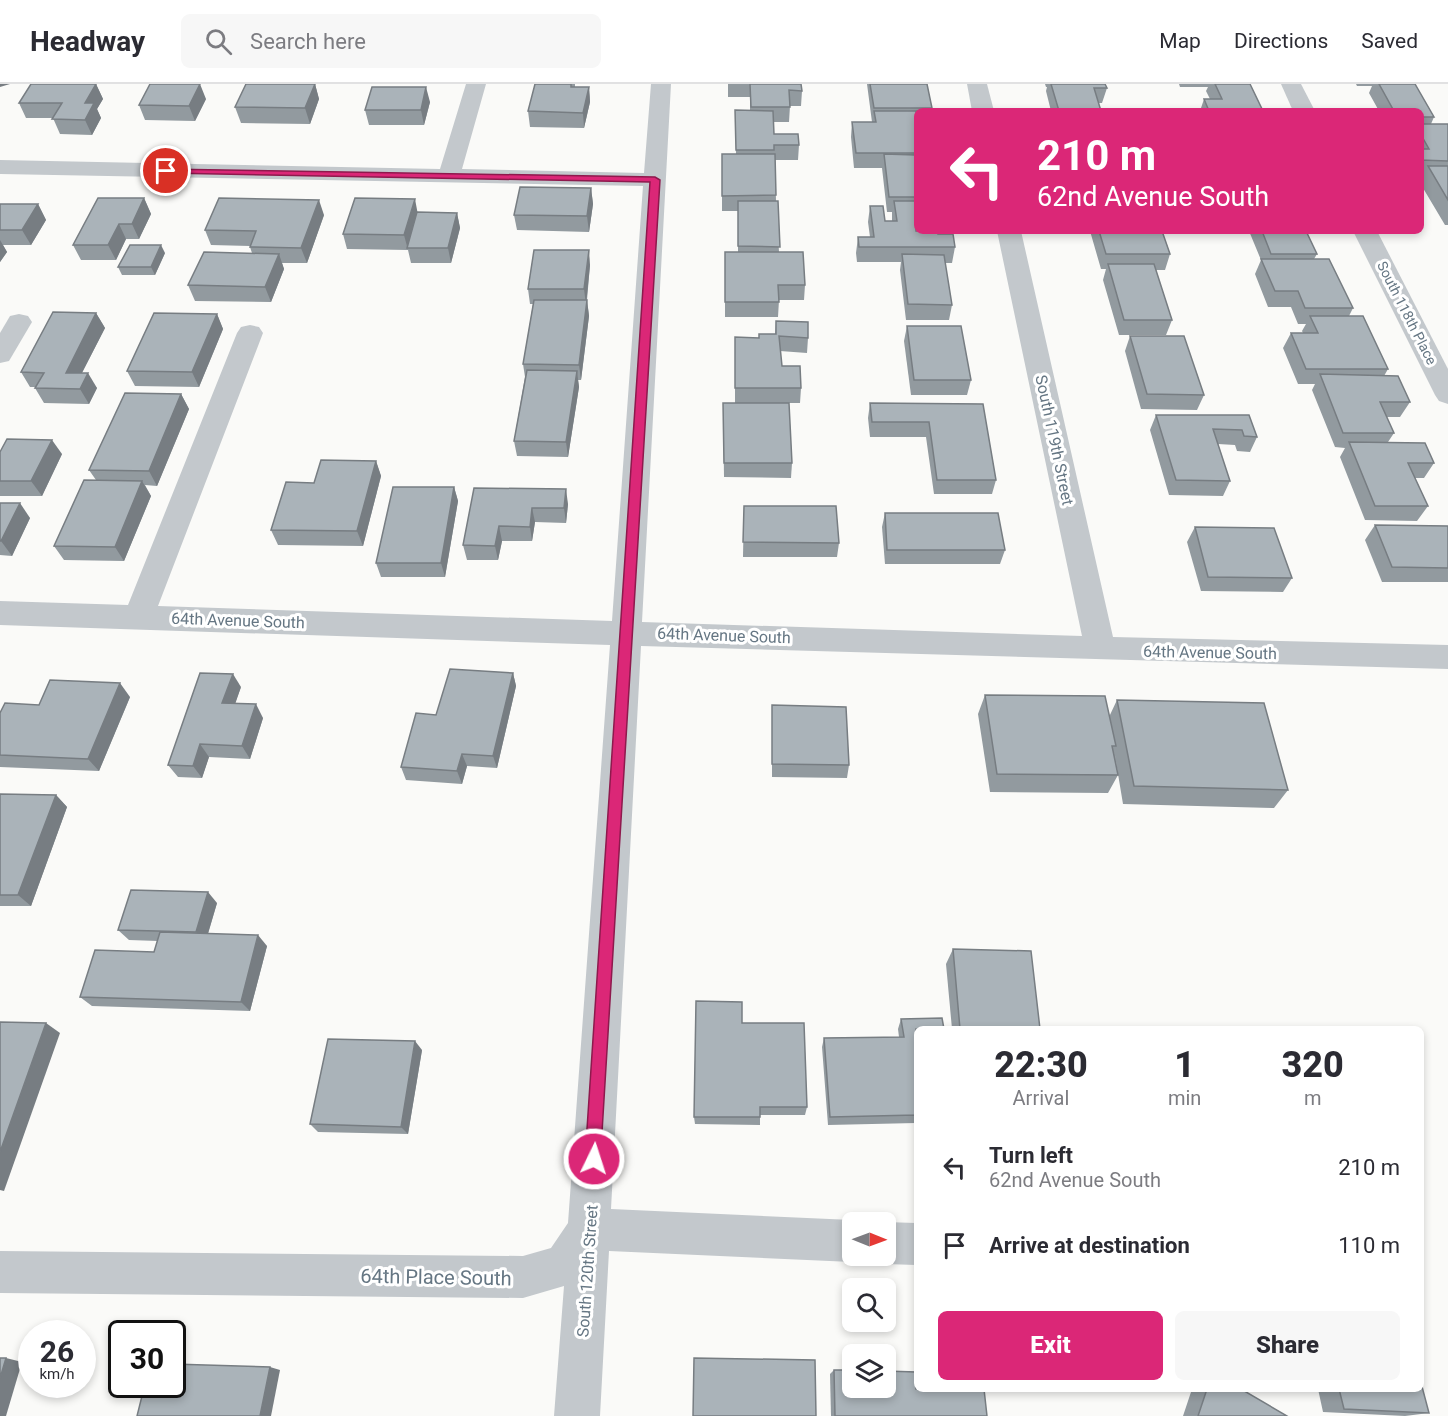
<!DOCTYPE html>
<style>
:root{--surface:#fff;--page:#f7f7f7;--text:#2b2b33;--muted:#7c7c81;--line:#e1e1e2;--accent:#db2777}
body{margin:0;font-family:Roboto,sans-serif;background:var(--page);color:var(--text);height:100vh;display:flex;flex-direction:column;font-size:22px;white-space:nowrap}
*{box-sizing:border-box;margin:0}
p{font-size:20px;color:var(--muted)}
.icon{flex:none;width:33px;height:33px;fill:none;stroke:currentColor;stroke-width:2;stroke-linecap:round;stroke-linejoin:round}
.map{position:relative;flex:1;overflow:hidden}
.drawer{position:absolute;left:914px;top:942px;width:510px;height:366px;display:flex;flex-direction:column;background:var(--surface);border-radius:9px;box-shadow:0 3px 9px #0003}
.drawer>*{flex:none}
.banner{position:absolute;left:914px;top:24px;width:510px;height:126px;border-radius:9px;box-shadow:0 3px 9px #0003;background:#db2777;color:#fff;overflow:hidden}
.needle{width:39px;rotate:91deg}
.fabs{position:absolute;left:842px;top:1128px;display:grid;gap:12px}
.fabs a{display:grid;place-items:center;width:54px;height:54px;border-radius:9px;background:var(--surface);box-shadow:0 3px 9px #0003;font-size:30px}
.speed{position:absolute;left:18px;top:1236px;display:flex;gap:12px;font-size:30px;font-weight:700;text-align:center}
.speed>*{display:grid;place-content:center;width:78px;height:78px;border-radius:50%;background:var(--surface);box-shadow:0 3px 9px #0003;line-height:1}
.speed small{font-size:15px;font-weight:400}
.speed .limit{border:3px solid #111;border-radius:9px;background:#fff;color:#111}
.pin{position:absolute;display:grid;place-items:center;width:51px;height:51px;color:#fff;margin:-26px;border:3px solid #fff;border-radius:50%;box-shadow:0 2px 6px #0007}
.me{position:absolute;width:66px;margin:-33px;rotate:4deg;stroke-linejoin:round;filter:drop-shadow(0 0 4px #0008)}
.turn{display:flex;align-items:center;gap:21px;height:126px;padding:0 24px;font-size:27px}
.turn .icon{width:78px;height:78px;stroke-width:2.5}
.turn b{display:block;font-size:42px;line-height:51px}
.eta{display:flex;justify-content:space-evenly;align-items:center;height:102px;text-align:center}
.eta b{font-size:36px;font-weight:800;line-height:42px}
.button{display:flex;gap:12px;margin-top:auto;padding:12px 24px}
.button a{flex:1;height:69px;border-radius:9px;background:var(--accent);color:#fff;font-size:24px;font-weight:800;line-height:69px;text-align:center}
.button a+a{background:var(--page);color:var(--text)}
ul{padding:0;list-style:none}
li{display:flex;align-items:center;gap:18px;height:78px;padding:0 24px}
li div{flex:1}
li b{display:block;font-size:22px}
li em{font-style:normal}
header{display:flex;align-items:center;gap:36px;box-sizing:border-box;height:84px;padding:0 30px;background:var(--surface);border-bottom:2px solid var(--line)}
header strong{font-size:28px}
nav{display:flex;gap:33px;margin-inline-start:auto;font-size:21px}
.search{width:420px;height:54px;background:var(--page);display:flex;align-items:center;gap:15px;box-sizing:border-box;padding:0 21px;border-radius:9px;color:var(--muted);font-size:22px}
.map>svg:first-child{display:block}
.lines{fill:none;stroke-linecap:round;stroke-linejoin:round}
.minor{fill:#c3c8cc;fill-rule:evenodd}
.wall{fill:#929a9f}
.shaded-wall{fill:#777d82}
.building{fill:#aab3b9;stroke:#777d82;stroke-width:1.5}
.route{fill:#db2777;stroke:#8e194d;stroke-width:1.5}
.labels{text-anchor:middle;stroke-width:6;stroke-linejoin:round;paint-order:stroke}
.far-street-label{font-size:14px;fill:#657683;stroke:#fff}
.street-label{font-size:16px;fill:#657683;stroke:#fff}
.near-street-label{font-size:20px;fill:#657683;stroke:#fff}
</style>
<header>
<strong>Headway</strong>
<div class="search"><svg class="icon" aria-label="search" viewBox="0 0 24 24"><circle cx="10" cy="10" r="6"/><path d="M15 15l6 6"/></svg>Search here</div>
<nav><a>Map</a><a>Directions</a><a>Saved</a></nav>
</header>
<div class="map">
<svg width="1448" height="1332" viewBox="0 0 1448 1332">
<rect width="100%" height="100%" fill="#fafaf8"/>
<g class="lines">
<g class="minor">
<path d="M466,0H486L462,85L644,89L651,0H671L642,538L1082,552L997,147H1021L1113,553L1448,561V585L641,562L611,1125L852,1136L858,1138H852V1172H867L852,1178L609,1167L600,1332H554L564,1202L523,1214L0,1209V1167L523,1172L551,1164L568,1139L610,561L0,541V517L128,521L237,249L241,243L250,241L259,243L263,249L158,522L612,537L643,102L0,90V76L440,85Z"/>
<path d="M967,0H987L994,27H972Z"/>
<path d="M1281,0H1301L1315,27H1293Z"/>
<path d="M1353,147H1377L1448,285V320L1439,317L1435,311Z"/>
<path d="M19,230L28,232L32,238L9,277L0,279V249L10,232Z"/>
<path d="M884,1138H885L916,1139V1181L885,1180L870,1174L869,1172H885Z"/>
</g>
</g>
<g class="wall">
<path d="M96,0L103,15L97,25L101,34L92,51L60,50L53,34H26L19,19Z"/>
<path d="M315,0L319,15L310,40L241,39L235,23Z"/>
<path d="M535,0H575V3H589L590,18L584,44L530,43L528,27Z"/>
<path d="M728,0H750L802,7L801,22H790L789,38H774V50L799,61L798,76H775L776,117L779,168L805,201L804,216H779L778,233H725V168H738V127H722V70H736L735,26H750V13H728Z"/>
<path d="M867,0H927L932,24L931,27H916V147L938,150L955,163L952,179H945L952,221L949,236H906L900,186L901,178H857L856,169L858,153H870L868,138L870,122L885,137H892V128H887L882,84H854L851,53L852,38H872Z"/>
<path d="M1045,0H1105L1107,4L1102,19H1098L1101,27H1051L1046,7L1047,3H1046Z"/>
<path d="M1179,0H1250L1263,27H1200L1204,15H1210L1206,7L1208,3H1180Z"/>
<path d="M1356,0H1415L1434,33L1431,40H1448V141H1445L1420,99V95L1422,92H1420V27H1379L1369,9L1372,2H1357Z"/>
<path d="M206,15L195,37L145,36L139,21Z"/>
<path d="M430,18L424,41H369L365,26Z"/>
<path d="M591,104L593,120L589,148L517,146L514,131Z"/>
<path d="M144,114L151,130L139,155H126L116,176H81L73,161Z"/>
<path d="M0,120H38L46,136L31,161H3L7,168L0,178Z"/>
<path d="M418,128L457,129L460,144L451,179H411L408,166L347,165L343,150Z"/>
<path d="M324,131L307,179H282L284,185L271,218L195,217L188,201L252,169L250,163V162L211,161L205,146Z"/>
<path d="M1090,147H1162L1170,170L1165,186H1156L1172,236L1166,251H1119L1103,196L1106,185H1101Z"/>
<path d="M1249,147H1306L1317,170L1314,175L1353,224L1349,232L1388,285L1384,292L1410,318L1400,333H1386L1394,349L1388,358L1434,379L1424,394H1415L1428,422L1417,437L1365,436L1340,373L1345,364L1335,363L1312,306L1315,300H1298L1283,264L1291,249H1303L1302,247L1306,240H1298L1291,223H1268L1255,190L1261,176Z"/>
<path d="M165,169L155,191H122L118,183Z"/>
<path d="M590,181L587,216L589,232L581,296H578L579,303L568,373L517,372L514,357L525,293L523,280L533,220H530L528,205Z"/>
<path d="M96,229L105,244L82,289L97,304L89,320L44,319L35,304V303H30L21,288Z"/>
<path d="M217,230L223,245L199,303L135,302L127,287Z"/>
<path d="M776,237L808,254L807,269L780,267L782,282L801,304L800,319H735V253L759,254L775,250Z"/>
<path d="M907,242L971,296L967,311H911L904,257Z"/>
<path d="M1130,252L1204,311L1197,326L1141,325L1125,267Z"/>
<path d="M181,310L189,325L157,402L145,401L151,412L124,477L64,476L54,462L96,396L89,386Z"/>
<path d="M723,319L792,379L791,394L724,393Z"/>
<path d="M870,319L983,320L996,396L992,410H934L926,353H870L868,334Z"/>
<path d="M1156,331H1249L1257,353L1250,368L1237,367L1235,361L1218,360L1230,397L1223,412L1169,411L1150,346Z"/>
<path d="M0,368L62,370L42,412H0Z"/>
<path d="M376,377L381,392L363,462L278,461L271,446L314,399Z"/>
<path d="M454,403L458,417L445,493H381L376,479Z"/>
<path d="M474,404L568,420L566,439L535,438L532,457H502L498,476H467L463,461Z"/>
<path d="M0,419L30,434L12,472L0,471Z"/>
<path d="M744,422L839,459L837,473H743Z"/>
<path d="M885,429L1005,466L1000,480H885L882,443Z"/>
<path d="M1375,441L1448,442V498H1382L1365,456Z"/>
<path d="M1195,443L1292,494L1283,508L1201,507L1187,458Z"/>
<path d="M513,589L516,602L497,684L467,682L462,700L406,696L401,683L436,631Z"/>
<path d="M241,603L235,619L263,634L250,675L209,673L202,694L178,693L168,681Z"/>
<path d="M985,611L1109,633L1117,616L1288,706L1274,724L1123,720L1114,666L1118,691L1108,709L990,708L978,630Z"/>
<path d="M130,613L99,687L0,683V629L39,621Z"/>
<path d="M772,621L849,681L847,694L772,693Z"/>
<path d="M0,710L56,711L67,723L31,822H0Z"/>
<path d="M217,819L208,850L267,862L250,927L92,922L80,913L154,868L158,857L129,856L118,846Z"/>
<path d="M953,865L1040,945H952L946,880Z"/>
<path d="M901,935L916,945V1039L828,1041L822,963L824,954L899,953L898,945Z"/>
<path d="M742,939L807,1023L805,1031H760V1041L695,1040L694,1033Z"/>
<path d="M422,966L408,1050L318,1048L310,1040Z"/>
<path d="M834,1286L987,1332H831L830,1290Z"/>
<path d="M1192,1305H1241L1287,1332H1183Z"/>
<path d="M1318,1305H1420L1429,1329L1405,1332L1323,1328Z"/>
</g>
<g class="shaded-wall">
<path d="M0,0H10L0,3Z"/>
<path d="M96,0L103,15L97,25L101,34L92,51L85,36V19Z"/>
<path d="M200,0L206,15L195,37L189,22Z"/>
<path d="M315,0L319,15L310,40L305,24Z"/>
<path d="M426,3L430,18L424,41L421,26Z"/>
<path d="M589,3L590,18L584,44L583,29Z"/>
<path d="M591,104L593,120L589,148L587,132Z"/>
<path d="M144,114L151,130L139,155L132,140Z"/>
<path d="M415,115L418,131L407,164L408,166L404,151Z"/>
<path d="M319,116L324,131L307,179L301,164Z"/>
<path d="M38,120L46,136L31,161L22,146Z"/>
<path d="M457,129L460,144L451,179L448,164Z"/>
<path d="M119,140L126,155L116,176L108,161Z"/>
<path d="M0,156L7,168L0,178Z"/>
<path d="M161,161L165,169L155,191L151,183Z"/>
<path d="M589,166L590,181L586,221L584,205Z"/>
<path d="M279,170L284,185L271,218L265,203Z"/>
<path d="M587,216L589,232L581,296L579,281Z"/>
<path d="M96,229L105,244L74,304L66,289Z"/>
<path d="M217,230L223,245L199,303L192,288Z"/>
<path d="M577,287L579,303L568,373L566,358Z"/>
<path d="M88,289L97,304L89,320L80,305Z"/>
<path d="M181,310L189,325L157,402L149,387Z"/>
<path d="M52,356L62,370L42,412L31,397Z"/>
<path d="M376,377L381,392L363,462L357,447Z"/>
<path d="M142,397L151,412L124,477L115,463Z"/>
<path d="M454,403L458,417L445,493L441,479Z"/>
<path d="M566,405L568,420L566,439L564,424Z"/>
<path d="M20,419L30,434L12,472L1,457Z"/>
<path d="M532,424L535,438L532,457L530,443Z"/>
<path d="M499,442L502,457L498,476L495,462Z"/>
<path d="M513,589L516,602L497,684L493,672Z"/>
<path d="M233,590L241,603L231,632L222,619Z"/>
<path d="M120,599L130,613L99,687L88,675Z"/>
<path d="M256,620L263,634L250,675L242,662Z"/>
<path d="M200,660L209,673L202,694L193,682Z"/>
<path d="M462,670L467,682L462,700L457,687Z"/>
<path d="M56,711L67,723L31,822L18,811Z"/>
<path d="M208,808L217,819L205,859L196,848Z"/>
<path d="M258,851L267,862L250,927L241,918Z"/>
<path d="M46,939L60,949L4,1107L0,1106V1068Z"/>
<path d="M415,957L422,966L408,1050L401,1043Z"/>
<path d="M6,1274L22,1278L6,1332H0V1294Z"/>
<path d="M270,1283L280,1286L271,1332H260Z"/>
</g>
<g class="building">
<path d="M31,0H96L85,19H94L85,36L52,35L62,19H19Z"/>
<path d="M150,0H200L189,22L139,21Z"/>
<path d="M246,0H315L305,24L235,23Z"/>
<path d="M535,0H571V3H589L583,29L528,27Z"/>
<path d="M750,0H801L802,7L789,6L790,23H751Z"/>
<path d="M870,0H927L932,24H874Z"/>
<path d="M1051,0H1105L1107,4H1094L1101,27H1059Z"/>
<path d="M1215,0H1250L1263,27H1209L1204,15H1222Z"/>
<path d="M1379,0H1415L1434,33H1420V27H1394Z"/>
<path d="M372,3H426L421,26H365Z"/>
<path d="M735,26L773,27L774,50H798L799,61H774V66H736Z"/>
<path d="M874,27H921H916V69H856L852,38H876Z"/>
<path d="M1420,40H1448V77L1420,76V65H1429L1420,49Z"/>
<path d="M722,70H775L776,111L722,112Z"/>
<path d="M884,70L916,71V113H889Z"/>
<path d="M1428,82H1448V116Z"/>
<path d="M520,103L591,104L587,132L514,131Z"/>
<path d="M98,114H144L132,140H119L108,161H73Z"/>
<path d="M219,114L319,116L301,164L250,163L256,147L205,146Z"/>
<path d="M355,114L415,115L404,151L343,150Z"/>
<path d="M738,117H778L780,163L738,162Z"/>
<path d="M894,117H916V147H938V150H953L955,163H859L858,153H874L870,122H883L885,137H897Z"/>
<path d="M0,120H38L22,146H0Z"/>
<path d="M417,128L457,129L448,164H407Z"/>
<path d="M1099,147H1162L1170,170H1106Z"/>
<path d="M1262,147H1306L1317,170H1271Z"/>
<path d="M130,161H161L151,183H118Z"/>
<path d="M534,166H589L584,205H528Z"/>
<path d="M204,168L279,170L265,203L188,201Z"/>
<path d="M725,168H803L805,201H778L779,218H725Z"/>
<path d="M902,170L944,171L952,221L908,220Z"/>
<path d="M1261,175H1329L1353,224H1305L1298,207H1275Z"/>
<path d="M1108,180H1154L1172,236H1124Z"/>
<path d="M534,216H587L579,281L523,280Z"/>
<path d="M53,228L96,229L66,289H88L80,305L35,304L44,289L21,288Z"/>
<path d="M154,229L217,230L192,288L127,287Z"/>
<path d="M1310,232H1363L1388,285H1306L1291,249H1318Z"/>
<path d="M776,237L808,238V254L779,252L782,282H800L801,304H735V253L759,254V250H776Z"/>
<path d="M907,242H961L971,296H914Z"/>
<path d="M1130,252H1184L1204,311L1147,310Z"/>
<path d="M527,286L577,287L566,358L514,357Z"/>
<path d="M1320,290L1398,292L1410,318H1380L1394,349H1343Z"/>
<path d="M125,309L181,310L149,387L89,386Z"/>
<path d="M723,319H789L792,379H724Z"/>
<path d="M870,319L983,320L996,396H937L929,338H872Z"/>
<path d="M1156,331H1249L1257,353L1244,352L1242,346L1213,345L1230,397L1176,396Z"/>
<path d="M7,355L52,356L31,397H0V368Z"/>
<path d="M1349,358L1425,359L1434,379H1408L1428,422H1375Z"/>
<path d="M321,376L376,377L357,447L271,446L286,398L314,399Z"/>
<path d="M84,396L142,397L115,463L54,462Z"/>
<path d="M393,403H454L441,479H376Z"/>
<path d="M474,404L566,405L564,424H532L530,443L499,442L495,462L463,461Z"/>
<path d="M0,419H20L1,457H0Z"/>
<path d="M744,422H836L839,459L743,458Z"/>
<path d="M885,429H998L1005,466H887Z"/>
<path d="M1375,441L1448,442V484L1392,483Z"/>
<path d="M1195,443L1274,444L1292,494L1208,493Z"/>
<path d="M450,585L513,589L493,672L462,670L457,687L401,683L416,629L436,631Z"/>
<path d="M200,589L233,590L222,619L256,620L242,662L200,660L193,682L168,681Z"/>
<path d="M50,596L120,599L88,675L0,671V629L5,619L39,621Z"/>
<path d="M985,611L1105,612L1116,662H1112L1118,691L997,690Z"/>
<path d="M1117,616L1264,619L1288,706L1134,702Z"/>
<path d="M772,621L846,623L849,681L772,680Z"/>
<path d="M0,710L56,711L18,811H0Z"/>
<path d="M131,806L208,808L196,848L118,846Z"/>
<path d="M160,848L258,851L241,918L80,913L95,866L154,868Z"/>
<path d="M953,865L1031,867L1040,945H960Z"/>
<path d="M696,917L742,918V939H804L807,1023H760V1033H694Z"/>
<path d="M942,934L944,945H916V1031L830,1033L824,954L904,953L901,935Z"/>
<path d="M0,938L46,939L0,1068Z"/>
<path d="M328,955L415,957L401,1043L310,1040Z"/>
<path d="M0,1274H6L0,1294Z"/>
<path d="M694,1274L815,1276L816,1332H693Z"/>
<path d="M172,1280L270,1283L260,1332H137L145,1300H172Z"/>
<path d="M834,1286H852V1304H885V1287L916,1288V1305H984L987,1332H835Z"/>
<path d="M1420,1295L1429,1329L1344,1325L1339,1305H1420Z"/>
<path d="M1207,1305H1241L1287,1332H1198Z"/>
</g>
<path class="route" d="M162,85L655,93L660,96L600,1081L594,1083L588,1081L585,1075L650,98L166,89L162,88Z"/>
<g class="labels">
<g class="far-street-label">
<text transform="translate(1407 229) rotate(63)" y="5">South 118th Place</text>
</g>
<g class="street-label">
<text transform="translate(1055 356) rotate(78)" y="6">South 119th Street</text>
<text transform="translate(238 536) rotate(2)" y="6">64th Avenue South</text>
<text transform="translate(724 551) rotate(2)" y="6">64th Avenue South</text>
<text transform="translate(1210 568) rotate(1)" y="6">64th Avenue South</text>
<text transform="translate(587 1187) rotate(-86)" y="6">South 120th Street</text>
</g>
<g class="near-street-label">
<text transform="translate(436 1193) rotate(1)" y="7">64th Place South</text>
</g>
</g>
</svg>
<div class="fabs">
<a><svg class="needle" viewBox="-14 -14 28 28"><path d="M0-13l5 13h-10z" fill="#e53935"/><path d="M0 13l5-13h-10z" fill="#7c7c81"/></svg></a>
<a><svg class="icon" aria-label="search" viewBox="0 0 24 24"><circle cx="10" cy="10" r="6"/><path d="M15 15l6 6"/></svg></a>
<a><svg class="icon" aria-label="layers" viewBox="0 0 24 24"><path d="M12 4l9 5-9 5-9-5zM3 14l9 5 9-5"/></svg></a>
</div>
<div class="speed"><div>26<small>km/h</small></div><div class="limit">30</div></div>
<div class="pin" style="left:166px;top:87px;background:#d93025"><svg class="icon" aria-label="arrive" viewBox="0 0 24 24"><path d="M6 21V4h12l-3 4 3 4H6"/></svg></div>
<svg class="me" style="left:594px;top:1075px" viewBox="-20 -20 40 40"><circle r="17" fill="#db2777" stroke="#fff" stroke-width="3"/><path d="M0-11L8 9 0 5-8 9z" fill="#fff"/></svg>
<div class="banner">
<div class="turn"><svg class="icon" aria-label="left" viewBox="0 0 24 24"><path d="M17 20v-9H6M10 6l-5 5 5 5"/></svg><div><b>210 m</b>62nd Avenue South</div></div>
</div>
<section class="drawer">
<div class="eta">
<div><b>22:30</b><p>Arrival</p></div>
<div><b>1</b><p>min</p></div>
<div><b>320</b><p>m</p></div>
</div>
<ul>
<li><svg class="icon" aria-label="left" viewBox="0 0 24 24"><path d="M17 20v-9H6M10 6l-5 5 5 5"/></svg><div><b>Turn left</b><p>62nd Avenue South</p></div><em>210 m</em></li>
<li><svg class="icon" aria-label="arrive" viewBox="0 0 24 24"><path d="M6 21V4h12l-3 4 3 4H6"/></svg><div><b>Arrive at destination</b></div><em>110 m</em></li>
</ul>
<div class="button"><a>Exit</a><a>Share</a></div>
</section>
</div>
